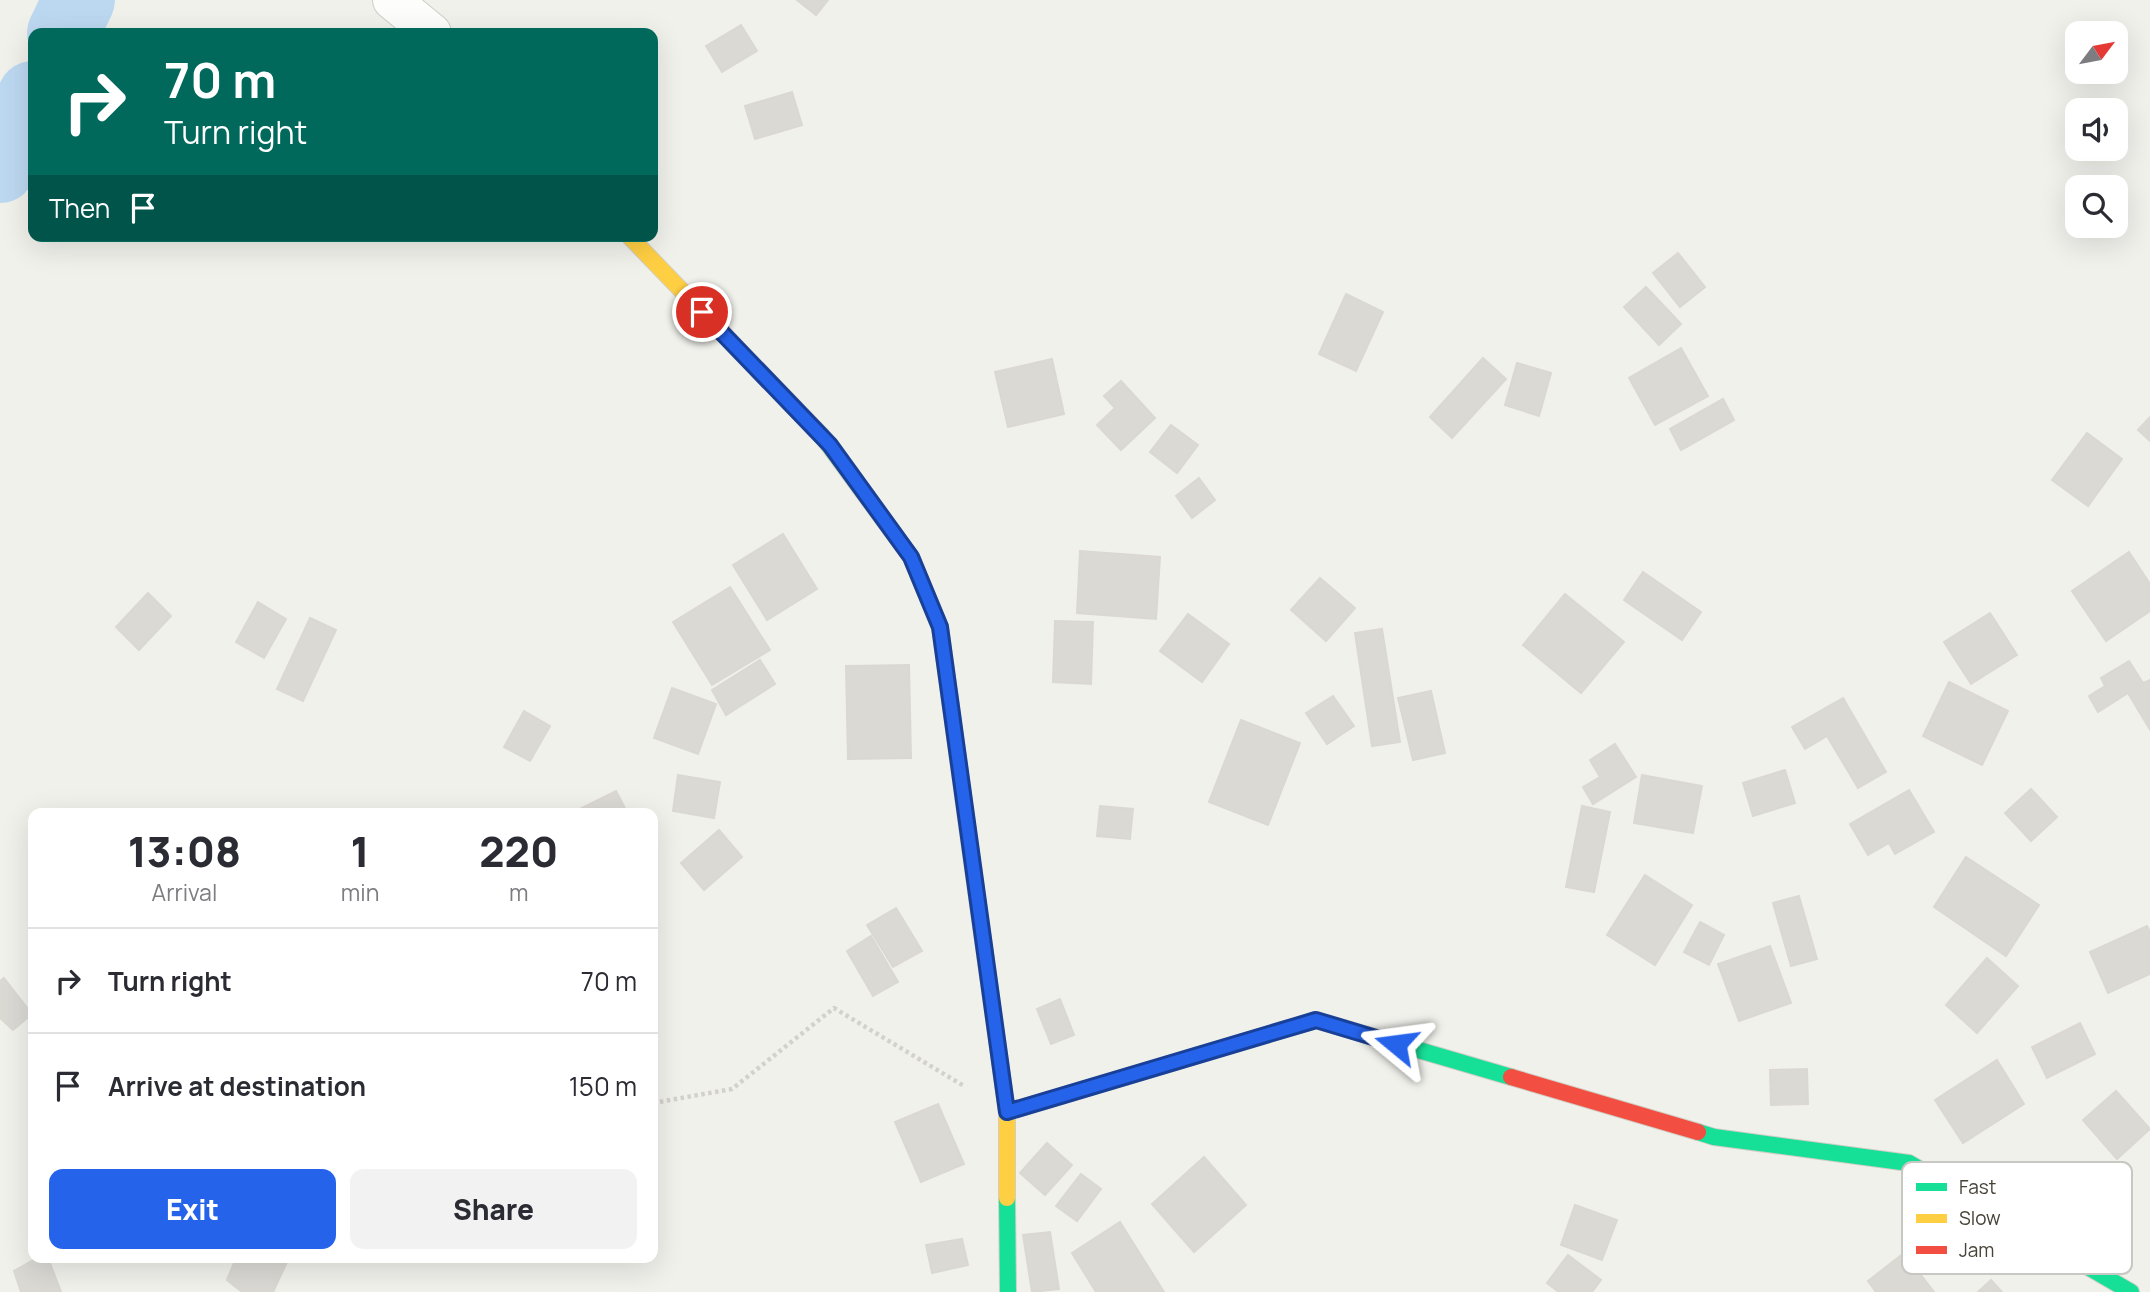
<!DOCTYPE html>
<html lang="en">
<head>
<meta charset="utf-8">
<style>
  body { margin:0; font-family:Manrope,sans-serif; background:#f2f2f3; color:#2b2b33; height:100vh; display:flex; flex-direction:column; font-size:26px; white-space:nowrap }
  * { box-sizing:border-box; margin:0 }
  p { font-size:23px; color:#7c7c81 }
  .icon { flex:none; width:38px; height:38px; fill:none; stroke:currentColor; stroke-width:2; stroke-linecap:round; stroke-linejoin:round }
  .map { position:relative; flex:1; overflow:hidden }
  .side { position:absolute; left:28px; top:808px; width:630px; height:455px; display:flex; flex-direction:column; background:#fff; border-radius:14px; box-shadow:0 7px 28px #0002 }
  .side>* { flex:none }
  .hud { position:absolute; left:28px; top:28px; width:630px; height:214px; border-radius:14px; box-shadow:0 7px 28px #0002; background:#00695c; color:#fff; overflow:hidden }
  .needle { width:46px; rotate:58deg }
  .fabs { position:absolute; left:2065px; top:21px; display:grid; gap:14px }
  .fabs a { display:grid; place-items:center; width:63px; height:63px; border-radius:14px; background:#fff; box-shadow:0 7px 28px #0002; font-size:35px }
  .pin { position:absolute; display:grid; place-items:center; width:60px; height:60px; color:#fff; margin:-30px; border:4px solid #fff; border-radius:50%; box-shadow:0 2px 7px #0007 }
  .me { position:absolute; width:77px; margin:-38px; rotate:286deg; stroke-linejoin:round; filter:drop-shadow(0 0 5px #0008) }
  .turn { display:flex; align-items:center; gap:24px; height:147px; padding:0 21px; font-size:32px }
  .turn .icon { width:91px; height:91px; stroke-width:2.5 }
  .turn b { display:block; font-size:49px; line-height:60px }
  .then { display:flex; align-items:center; height:66px; padding:0 21px; background:#0003; gap:14px; font-size:26px }
  .eta { display:flex; justify-content:space-evenly; align-items:center; height:119px; text-align:center }
  .eta b { font-size:42px; font-weight:800; line-height:49px }
  .button { display:flex; gap:14px; margin-top:auto; padding:14px 21px }
  .button a { flex:1; height:80px; border-radius:14px; background:#2563eb; color:#fff; font-size:28px; font-weight:800; line-height:80px; text-align:center }
  .button a+a { background:#f2f2f3; color:#2b2b33 }
  ul { padding:0; list-style:none }
  li { display:flex; align-items:center; gap:21px; height:105px; padding:0 21px; border-top:2px solid #e1e1e2 }
  li div { flex:1 }
  li b { display:block; font-size:26px }
  li em { font-style:normal }
  .map>svg:first-child { display:block }
  .lines { fill:none; stroke-linecap:round; stroke-linejoin:round }
  .river { stroke:#bcd8f0; stroke-width:72 }
  .building { fill:#dbd9d4; stroke:#dad8d1; stroke-width:2 }
  .street-casing { stroke:#cfcec9; stroke-width:40 }
  .fast-casing { stroke:#d1cec3; stroke-width:18 }
  .slow-casing { stroke:#d1cec3; stroke-width:18 }
  .jam-casing { stroke:#d1cec3; stroke-width:18 }
  .path { stroke:#d2d1ca; stroke-width:4.5; stroke-dasharray:3.5 3.5; stroke-linecap:butt }
  .street { stroke:#fdfdfc; stroke-width:38 }
  .fast { stroke:#16e098; stroke-width:16 }
  .slow { stroke:#ffcf43; stroke-width:16 }
  .jam { stroke:#f24e42; stroke-width:16 }
  .route-casing { stroke:#184099; stroke-width:18 }
  .route { stroke:#2563eb; stroke-width:12 }
  .key { fill:#fff; stroke:#c8c7c3; stroke-width:2 }
  .key-label { font-size:19px; fill:#484337 }
</style>
</head>
<body>
<div class="map">
<svg width="2150" height="1292" viewBox="0 0 2150 1292">
  <rect width="100%" height="100%" fill="#f1f1ec"/>
  <g class="lines">
    <!-- river -->
    <g class="river">
      <path d="M63,33L79,0"/>
      <path d="M0,167L33,97"/>
    </g>
  </g>
  <!-- building -->
  <g class="building">
    <path d="M797,0H828L816,15Z"/>
    <path d="M741,25L757,51L722,72L706,46Z"/>
    <path d="M792,92L802,125L755,139L745,106Z"/>
    <path d="M1678,253L1705,287L1680,307L1653,273Z"/>
    <path d="M1646,287L1681,324L1659,345L1624,307Z"/>
    <path d="M1346,294L1383,312L1356,371L1319,354Z"/>
    <path d="M1681,348L1708,396L1655,425L1629,378Z"/>
    <path d="M1483,358L1506,379L1452,438L1430,417Z"/>
    <path d="M1052,359L1064,414L1008,427L995,372Z"/>
    <path d="M1517,363L1551,373L1539,416L1505,405Z"/>
    <path d="M1121,381L1155,418L1121,450L1097,425L1115,408L1104,396Z"/>
    <path d="M1723,399L1734,420L1681,450L1670,429Z"/>
    <path d="M2150,417V441L2138,430Z"/>
    <path d="M1171,425L1198,445L1177,473L1150,452Z"/>
    <path d="M2087,433L2122,459L2088,506L2052,480Z"/>
    <path d="M1199,478L1215,500L1192,518L1176,496Z"/>
    <path d="M783,534L817,589L767,620L733,565Z"/>
    <path d="M1080,551L1160,557L1156,619L1077,613Z"/>
    <path d="M2129,552L2150,584V611L2106,641L2072,591Z"/>
    <path d="M1643,572L1701,612L1682,640L1624,600Z"/>
    <path d="M1320,578L1355,608L1326,641L1291,610Z"/>
    <path d="M730,587L770,650L712,685L673,622Z"/>
    <path d="M148,593L171,616L139,650L116,627Z"/>
    <path d="M1565,594L1624,642L1581,693L1523,645Z"/>
    <path d="M258,602L286,619L264,658L236,642Z"/>
    <path d="M1990,613L2017,655L1971,684L1944,642Z"/>
    <path d="M1188,614L1229,644L1202,682L1160,651Z"/>
    <path d="M310,618L336,630L303,701L277,689Z"/>
    <path d="M1055,621L1093,622L1091,684L1053,682Z"/>
    <path d="M1382,629L1400,742L1372,746L1355,633Z"/>
    <path d="M760,660L775,684L726,715L712,690Z"/>
    <path d="M2129,661L2143,683L2150,680L2149,728L2128,693L2098,712L2089,696L2105,686L2101,678Z"/>
    <path d="M909,665L911,758L848,759L846,666Z"/>
    <path d="M1949,682L2008,711L1982,765L1923,736Z"/>
    <path d="M672,688L716,704L698,754L654,738Z"/>
    <path d="M1431,691L1445,753L1413,760L1398,698Z"/>
    <path d="M1333,696L1354,726L1327,744L1306,713Z"/>
    <path d="M1843,698L1886,772L1858,788L1827,736L1805,749L1792,727Z"/>
    <path d="M524,711L550,726L530,761L504,747Z"/>
    <path d="M1241,720L1300,743L1268,825L1209,802Z"/>
    <path d="M1615,744L1636,777L1593,804L1583,787L1600,777L1590,760Z"/>
    <path d="M1785,770L1795,803L1753,816L1743,783Z"/>
    <path d="M678,775L720,782L714,818L673,811Z"/>
    <path d="M1642,775L1702,786L1693,833L1634,823Z"/>
    <path d="M2031,789L2057,817L2031,841L2005,813Z"/>
    <path d="M1909,790L1934,832L1895,854L1889,843L1868,855L1850,824Z"/>
    <path d="M616,791L628,814H570Z"/>
    <path d="M1100,806L1133,809L1130,839L1097,836Z"/>
    <path d="M1582,806L1610,812L1594,892L1566,887Z"/>
    <path d="M719,830L742,857L704,890L681,863Z"/>
    <path d="M1966,857L2039,905L2006,956L1934,907Z"/>
    <path d="M1645,875L1692,905L1655,965L1607,935Z"/>
    <path d="M1799,896L1817,959L1791,966L1773,903Z"/>
    <path d="M896,908L922,951L893,967L867,925Z"/>
    <path d="M1700,922L1724,935L1709,965L1684,952Z"/>
    <path d="M2147,926L2150,932V974L2108,993L2090,952Z"/>
    <path d="M871,936L898,982L873,996L847,951Z"/>
    <path d="M1770,946L1791,1003L1739,1021L1718,964Z"/>
    <path d="M1987,958L2018,986L1977,1033L1946,1005Z"/>
    <path d="M4,978L32,1014L13,1030L0,1018V981Z"/>
    <path d="M1060,999L1074,1035L1051,1044L1037,1009Z"/>
    <path d="M2080,1023L2095,1054L2047,1078L2032,1047Z"/>
    <path d="M1997,1060L2024,1104L1963,1143L1935,1100Z"/>
    <path d="M1807,1069L1808,1104L1771,1105L1770,1070Z"/>
    <path d="M2116,1091L2150,1129L2117,1159L2083,1120Z"/>
    <path d="M938,1104L964,1164L921,1182L895,1122Z"/>
    <path d="M1047,1143L1072,1165L1045,1195L1020,1173Z"/>
    <path d="M1204,1157L1246,1205L1194,1252L1152,1204Z"/>
    <path d="M1081,1174L1101,1189L1077,1221L1056,1206Z"/>
    <path d="M1575,1205L1617,1220L1602,1260L1561,1245Z"/>
    <path d="M1120,1222L1164,1292H1096L1072,1253Z"/>
    <path d="M1050,1232L1059,1289L1032,1292L1023,1235Z"/>
    <path d="M962,1239L968,1265L932,1273L926,1245Z"/>
    <path d="M1904,1253L1934,1292H1876L1868,1281Z"/>
    <path d="M1568,1255L1601,1280L1592,1292H1559L1547,1283Z"/>
    <path d="M37,1258H48L61,1292H21L14,1271Z"/>
    <path d="M236,1258H282L287,1262L273,1292H242L227,1280Z"/>
    <path d="M1991,1280L2002,1292H1978Z"/>
  </g>
  <g class="lines">
    <defs>
      <path id="street" d="M392,0L432,33"/>
      <g id="fast">
        <path d="M822,436L911,557L940,627L970,847"/>
        <path d="M1007,1112L1316,1020L1511,1077"/>
        <path d="M1698,1132L1714,1137L1909,1163L2131,1292"/>
        <path d="M1007,1198L1008,1292"/>
      </g>
      <g id="slow">
        <path d="M629,236L822,436"/>
        <path d="M970,847L1007,1112V1198"/>
      </g>
      <path id="jam" d="M1511,1077L1698,1132"/>
    </defs>
    <!-- street casing -->
    <use href="#street" class="street-casing"/>
    <!-- fast casing -->
    <use href="#fast" class="fast-casing"/>
    <!-- slow casing -->
    <use href="#slow" class="slow-casing"/>
    <!-- jam casing -->
    <use href="#jam" class="jam-casing"/>
    <!-- path -->
    <path class="path" d="M653,1103L732,1089L834,1008L964,1086"/>
    <!-- street -->
    <use href="#street" class="street"/>
    <!-- fast -->
    <use href="#fast" class="fast"/>
    <!-- slow -->
    <use href="#slow" class="slow"/>
    <!-- jam -->
    <use href="#jam" class="jam"/>
  </g>
  <g class="lines">
    <defs>
      <path id="route" d="M702,312L830,445L911,557L940,627L1007,1112L1316,1020L1396,1044"/>
    </defs>
    <!-- route casing -->
    <use href="#route" class="route-casing"/>
    <!-- route -->
    <use href="#route" class="route"/>
  </g>
  <!-- legend -->
  <rect x="1902" y="1162" width="230" height="112" rx="10" class="key"/>
  <rect x="1916" y="1183" width="31" height="8" fill="#16e098"/>
  <rect x="1916" y="1214" width="31" height="9" fill="#ffcf43"/>
  <rect x="1916" y="1246" width="31" height="8" fill="#f24e42"/>
  <g class="key-label">
    <text x="1959" y="1194">Fast</text>
    <text x="1959" y="1225">Slow</text>
    <text x="1959" y="1257">Jam</text>
  </g>
</svg>
<div class="fabs">
<a><svg class="needle" viewBox="-14 -14 28 28"><path d="M0-13l5 13h-10z" fill="#e53935"/><path d="M0 13l5-13h-10z" fill="#7c7c81"/></svg></a>
<a><svg class="icon" aria-label="sound" viewBox="0 0 24 24"><path d="M4 9h4l5-4v14l-5-4H4zM17 9q2 3 0 6"/></svg></a>
<a><svg class="icon" aria-label="search" viewBox="0 0 24 24"><circle cx="10" cy="10" r="6"/><path d="M15 15l6 6"/></svg></a>
</div>
<div class="pin" style="left:702px;top:312px;background:#d93025"><svg class="icon" aria-label="arrive" viewBox="0 0 24 24"><path d="M6 21V4h12l-3 4 3 4H6"/></svg></div>
<svg class="me" style="left:1396px;top:1044px" viewBox="-20 -20 40 40"><path d="M0-17L14 15 0 8-14 15z" fill="#2563eb" stroke="#fff" stroke-width="4"/></svg>
<div class="hud">
<div class="turn"><svg class="icon" aria-label="right" viewBox="0 0 24 24"><path d="M7 20v-9h11M14 6l5 5-5 5"/></svg><div><b>70 m</b>Turn right</div></div>
<div class="then">Then<svg class="icon" aria-label="arrive" viewBox="0 0 24 24"><path d="M6 21V4h12l-3 4 3 4H6"/></svg></div>
</div>
<section class="side">
<div class="eta">
<div><b>13:08</b><p>Arrival</p></div>
<div><b>1</b><p>min</p></div>
<div><b>220</b><p>m</p></div>
</div>
<ul>
<li><svg class="icon" aria-label="right" viewBox="0 0 24 24"><path d="M7 20v-9h11M14 6l5 5-5 5"/></svg><div><b>Turn right</b></div><em>70 m</em></li>
<li><svg class="icon" aria-label="arrive" viewBox="0 0 24 24"><path d="M6 21V4h12l-3 4 3 4H6"/></svg><div><b>Arrive at destination</b></div><em>150 m</em></li>
</ul>
<div class="button"><a>Exit</a><a>Share</a></div>
</section>
</div>
</body>
</html>
